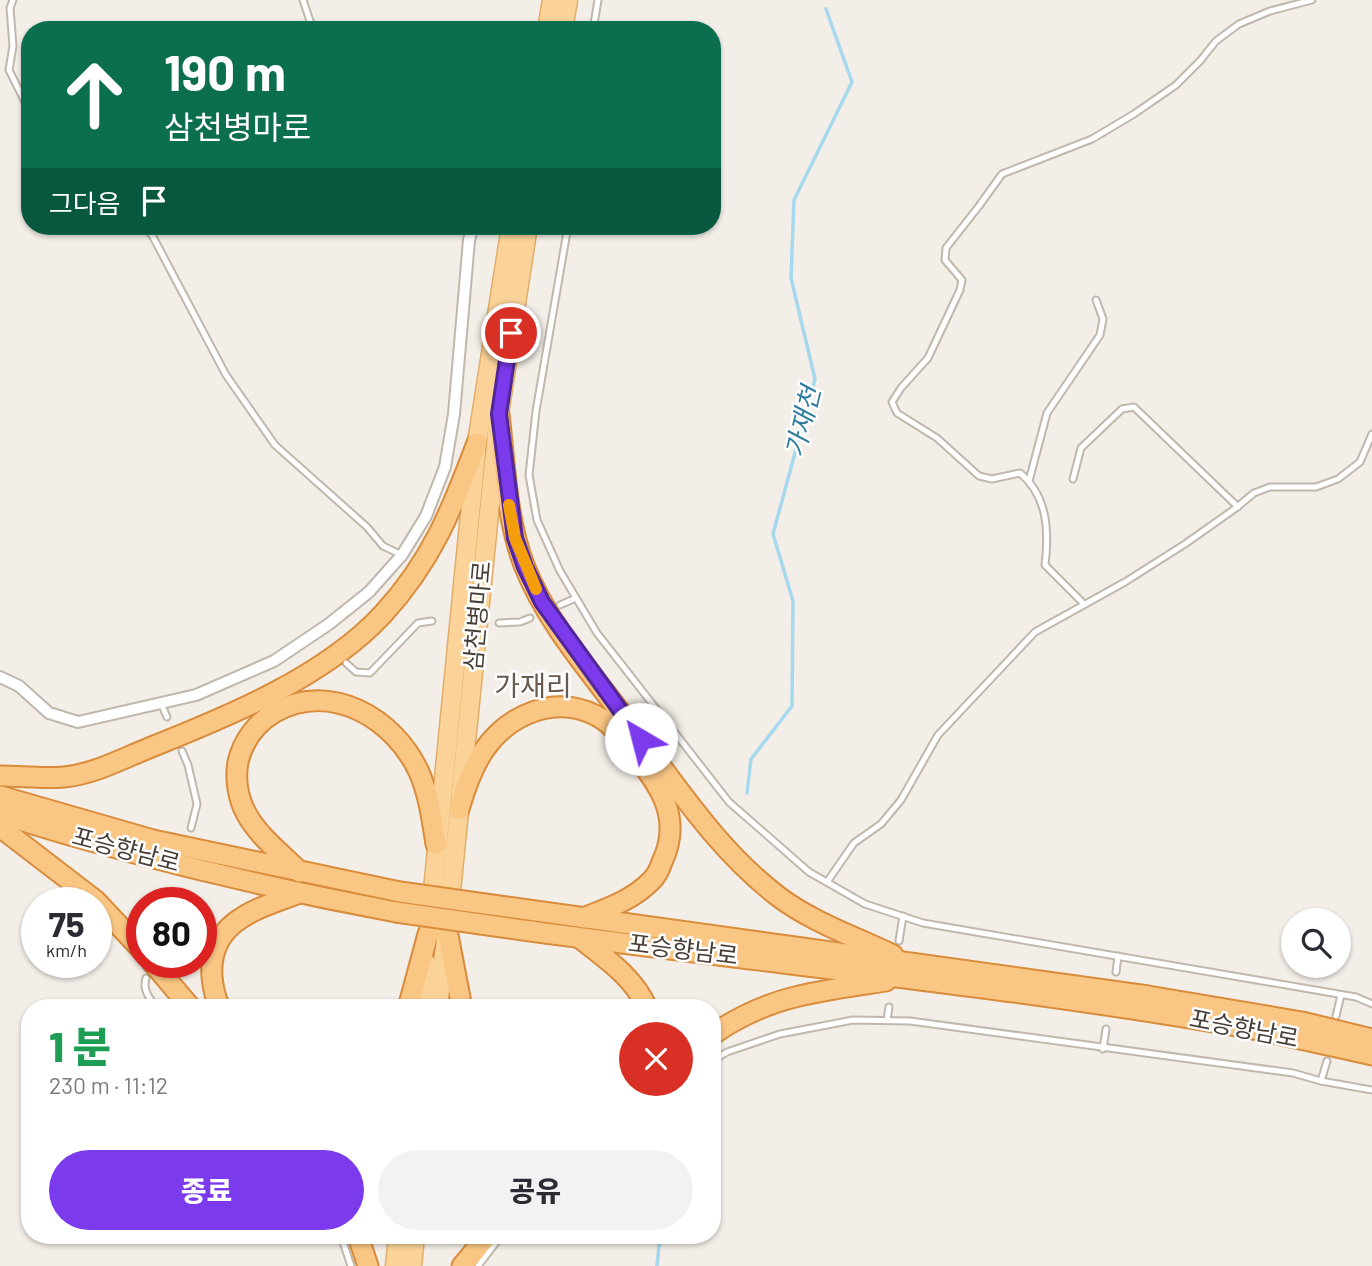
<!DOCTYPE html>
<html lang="ko">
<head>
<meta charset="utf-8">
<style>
  body { margin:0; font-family:Barlow,"Noto Sans KR",sans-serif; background:#f2f2f3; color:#2b2b33; height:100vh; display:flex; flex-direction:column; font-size:26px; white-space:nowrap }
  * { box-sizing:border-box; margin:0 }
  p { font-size:23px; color:#7c7c81 }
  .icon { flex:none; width:38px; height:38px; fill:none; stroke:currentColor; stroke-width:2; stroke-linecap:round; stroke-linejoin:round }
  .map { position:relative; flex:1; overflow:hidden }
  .drawer { position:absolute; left:21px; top:999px; width:700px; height:245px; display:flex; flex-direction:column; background:#fff; border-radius:28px; box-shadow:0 2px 5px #0004 }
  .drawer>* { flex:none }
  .top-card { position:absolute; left:21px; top:21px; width:700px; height:214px; border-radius:28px; box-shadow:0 2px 5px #0004; background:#0b6e4f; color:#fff; overflow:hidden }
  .fabs { position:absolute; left:1281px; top:908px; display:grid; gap:14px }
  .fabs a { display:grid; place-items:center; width:70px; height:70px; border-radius:50%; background:#fff; box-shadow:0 2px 5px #0004; font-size:35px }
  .speed { position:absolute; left:21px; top:887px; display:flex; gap:14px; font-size:35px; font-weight:700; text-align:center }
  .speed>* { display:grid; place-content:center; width:91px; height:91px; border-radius:50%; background:#fff; box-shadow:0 2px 5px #0004; line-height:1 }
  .speed small { font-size:18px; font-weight:400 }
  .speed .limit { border:10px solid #d22; background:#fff; color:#111 }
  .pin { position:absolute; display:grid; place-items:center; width:60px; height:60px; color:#fff; margin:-30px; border:4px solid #fff; border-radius:50%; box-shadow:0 2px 7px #0007 }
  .me { position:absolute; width:77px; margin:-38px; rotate:323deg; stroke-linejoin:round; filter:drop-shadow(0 0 5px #0008) }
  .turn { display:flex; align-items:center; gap:24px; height:147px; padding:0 28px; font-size:32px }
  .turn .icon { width:91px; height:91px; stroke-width:2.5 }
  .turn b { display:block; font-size:49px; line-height:60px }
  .then { display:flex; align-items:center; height:66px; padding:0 28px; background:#0003; gap:14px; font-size:26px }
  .round { display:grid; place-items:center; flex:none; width:74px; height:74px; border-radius:37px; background:#f2f2f3 }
  .head { display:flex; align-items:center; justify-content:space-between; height:119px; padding:0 28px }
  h1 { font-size:42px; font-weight:800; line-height:52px; color:#1e9e55 }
  .button { display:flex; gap:14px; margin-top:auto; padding:14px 28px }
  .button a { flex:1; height:80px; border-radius:42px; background:#7c3aed; color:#fff; font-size:28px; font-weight:800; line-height:80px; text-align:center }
  .button a+a { background:#f2f2f3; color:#2b2b33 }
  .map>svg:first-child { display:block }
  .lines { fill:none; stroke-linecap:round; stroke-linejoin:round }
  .stream { stroke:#a6d9ee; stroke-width:3.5 }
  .service-casing { stroke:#c1b8ad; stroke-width:9 }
  .minor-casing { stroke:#c1b8ad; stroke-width:14 }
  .primary-casing { stroke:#e0ae69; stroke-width:21 }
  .trunk-casing { stroke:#d88c3c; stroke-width:23 }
  .service { stroke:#fff; stroke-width:5 }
  .minor { stroke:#fff; stroke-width:10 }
  .primary { stroke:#fbd399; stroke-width:18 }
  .trunk { stroke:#fac683; stroke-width:19 }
  .trunk-bridge-casing { stroke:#d88c3c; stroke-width:23; stroke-linecap:butt }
  .trunk-bridge { stroke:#fac683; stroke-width:19 }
  .route-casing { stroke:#51269a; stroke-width:18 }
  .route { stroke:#7c3aed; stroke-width:12 }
  .slow { stroke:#f59e0b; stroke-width:12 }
  .labels { text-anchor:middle; stroke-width:5; stroke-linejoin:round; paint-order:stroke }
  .street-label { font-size:24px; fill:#463e36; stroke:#fff }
  .water-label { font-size:26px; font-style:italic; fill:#307d9f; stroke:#fff }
  .quarter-label { font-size:28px; fill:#685b4e; stroke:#fff }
</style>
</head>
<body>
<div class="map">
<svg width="1372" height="1266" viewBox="0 0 1372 1266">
  <rect width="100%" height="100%" fill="#f3eee7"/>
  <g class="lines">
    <!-- stream -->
    <g class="stream">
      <path d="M747,793L751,759L792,706L793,601L773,534L815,379L791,278L794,200L852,82L826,9"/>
      <path d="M712,1077L716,1102L712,1109"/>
      <path d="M657,1266L660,1236"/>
    </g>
    <defs>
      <g id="service">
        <path d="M13,0L10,8L13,46L9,70L30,112"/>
        <path d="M303,0L313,30"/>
        <path d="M593,30L598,0"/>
        <path d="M143,226L152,235L226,375L275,445L367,527L383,546L402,555"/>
        <path d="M568,226L536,411L529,475L537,520L560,571L597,633L729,802L809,872L865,904L923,923L1356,997L1372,1004"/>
        <path d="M1073,479L1081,448L1122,409L1134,407L1238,507"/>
        <path d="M1029,481L1047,413L1100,335L1103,319L1096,300"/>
        <path d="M1084,604L1045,565C1049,532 1048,496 1020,473L992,479L979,476L937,438L897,413L892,402L901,388L928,358L960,290L962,280L945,260L946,248L979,206L1002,174L1092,139L1134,114L1176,85L1200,61L1216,41L1239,24L1270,11L1312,0"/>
        <path d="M560,605L576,598"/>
        <path d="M499,623L520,622L530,618"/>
        <path d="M346,663L356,672L370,673L418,623L432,621"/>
        <path d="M161,703L167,717"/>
        <path d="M182,751L188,765L197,804L191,828"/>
        <path d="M827,882L854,843L881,824L901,800L938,735L1035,632L1125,582L1185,544L1236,508L1254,493L1270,487H1316L1338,479L1360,462L1372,434"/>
        <path d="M171,903L173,895"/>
        <path d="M899,941L903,916"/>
        <path d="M1116,972L1118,956"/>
        <path d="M146,978C142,990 150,999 157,1008"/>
        <path d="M1336,1016L1341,995"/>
        <path d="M887,1020L889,1007"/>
        <path d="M1103,1049L1106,1029"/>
        <path d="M712,1061L727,1052L780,1034L853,1020L910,1021L1293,1073L1321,1081L1372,1090"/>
        <path d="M1321,1081L1327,1061"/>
        <path d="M341,1236L351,1266"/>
        <path d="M478,1266L501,1236"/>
      </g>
      <path id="minor" d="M0,677L19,686L49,713L78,722L196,695L274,661L329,624L369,592L402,555L426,516L445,467L454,414L469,240L473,226"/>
      <g id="primary">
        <path d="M547,30L552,0"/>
        <path d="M563,30L568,0"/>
        <path d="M449,911L499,414L528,226"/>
        <path d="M429,931L477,443L511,226"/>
        <path d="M422,1008L426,963"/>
        <path d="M438,1008L446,938"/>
        <path d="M395,1266L398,1236"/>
        <path d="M412,1266L415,1236"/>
      </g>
      <g id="trunk">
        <path d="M499,414C505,464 506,518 524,565C547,624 593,675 630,725C677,786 717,850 779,897C812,922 856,937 893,955"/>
        <path d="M0,776C21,776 43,779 64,777C94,774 122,759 149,748C227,717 325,677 383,614C432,561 452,509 477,443"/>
        <path d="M0,796L153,840L400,892"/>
        <path d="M459,809C465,788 472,768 484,750C509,714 555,695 595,715C612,723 622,738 633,752C660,786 683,818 662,862C660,868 657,875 652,880C633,900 608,908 583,918"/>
        <path d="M0,814C130,855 262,887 396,912"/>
        <path d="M0,827L95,900L142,950"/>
        <path d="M300,872C282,854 258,836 246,813C238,798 235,779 238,762C243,741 256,723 275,712C331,681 394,718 419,772C429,795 432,819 436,844"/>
        <path d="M485,904L1148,996L1302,1022L1372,1039"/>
        <path d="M481,924C736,961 994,983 1248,1028C1289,1036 1331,1046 1372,1055"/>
        <path d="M447,930L462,1008"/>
        <path d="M581,939C606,959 634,977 647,1008"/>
        <path d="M152,962L191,1008"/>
        <path d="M220,1008C215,998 213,987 212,977C208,922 256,909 297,894"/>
        <path d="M408,1008L428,934"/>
        <path d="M712,1035C769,995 820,991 886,981"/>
        <path d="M358,1236L368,1266"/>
        <path d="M462,1266L487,1236"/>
      </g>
    </defs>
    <!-- service casing -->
    <use href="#service" class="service-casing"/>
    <!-- minor casing -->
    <use href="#minor" class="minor-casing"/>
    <!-- primary casing -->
    <use href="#primary" class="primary-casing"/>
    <!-- trunk casing -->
    <use href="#trunk" class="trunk-casing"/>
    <!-- service -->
    <use href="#service" class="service"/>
    <!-- minor -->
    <use href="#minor" class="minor"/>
    <!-- primary -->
    <use href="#primary" class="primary"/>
    <!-- trunk -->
    <use href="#trunk" class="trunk"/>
    <defs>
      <g id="trunk-bridge">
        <path d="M400,892L485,904"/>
        <path d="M396,912L481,924"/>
      </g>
    </defs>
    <!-- trunk-bridge casing -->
    <use href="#trunk-bridge" class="trunk-bridge-casing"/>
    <!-- trunk-bridge -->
    <use href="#trunk-bridge" class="trunk-bridge"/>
  </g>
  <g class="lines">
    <defs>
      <path id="route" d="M511,333L499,414L515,538L525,567L542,602L641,739"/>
    </defs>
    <!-- route casing -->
    <use href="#route" class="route-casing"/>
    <!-- route -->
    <use href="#route" class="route"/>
    <!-- slow -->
    <path class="slow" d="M509,505L515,538L536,589"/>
  </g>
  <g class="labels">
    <!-- street labels -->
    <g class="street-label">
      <text transform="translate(478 616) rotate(-85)" y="8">삼천병마로</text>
      <text transform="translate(126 850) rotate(15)" y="8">포승향남로</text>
      <text transform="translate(683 950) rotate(7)" y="8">포승향남로</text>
      <text transform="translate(1244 1029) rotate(11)" y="8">포승향남로</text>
    </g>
    <!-- water labels -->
    <g class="water-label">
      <text transform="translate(803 422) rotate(-76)" y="9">가재천</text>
    </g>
    <!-- quarter labels -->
    <g class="quarter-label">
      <text x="533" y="696">가재리</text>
    </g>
  </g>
</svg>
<div class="fabs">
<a><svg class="icon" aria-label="search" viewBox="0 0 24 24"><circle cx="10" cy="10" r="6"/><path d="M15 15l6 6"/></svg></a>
</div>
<div class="speed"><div>75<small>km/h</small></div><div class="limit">80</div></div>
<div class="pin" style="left:511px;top:333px;background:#d93025"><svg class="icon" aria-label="arrive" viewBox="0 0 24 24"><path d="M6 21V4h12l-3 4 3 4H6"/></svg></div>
<svg class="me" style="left:641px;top:739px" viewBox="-20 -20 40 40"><circle r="19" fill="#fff"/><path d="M0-13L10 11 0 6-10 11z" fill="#7c3aed"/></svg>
<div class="top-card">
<div class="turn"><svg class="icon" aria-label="ahead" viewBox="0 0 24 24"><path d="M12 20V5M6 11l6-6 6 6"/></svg><div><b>190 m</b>삼천병마로</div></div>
<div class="then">그다음<svg class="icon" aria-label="arrive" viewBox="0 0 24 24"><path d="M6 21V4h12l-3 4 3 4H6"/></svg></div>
</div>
<section class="drawer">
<div class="head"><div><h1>1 분</h1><p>230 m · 11:12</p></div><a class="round" style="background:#d93025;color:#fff"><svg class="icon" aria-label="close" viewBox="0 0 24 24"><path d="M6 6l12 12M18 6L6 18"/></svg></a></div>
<div class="button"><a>종료</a><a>공유</a></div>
</section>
</div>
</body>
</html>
